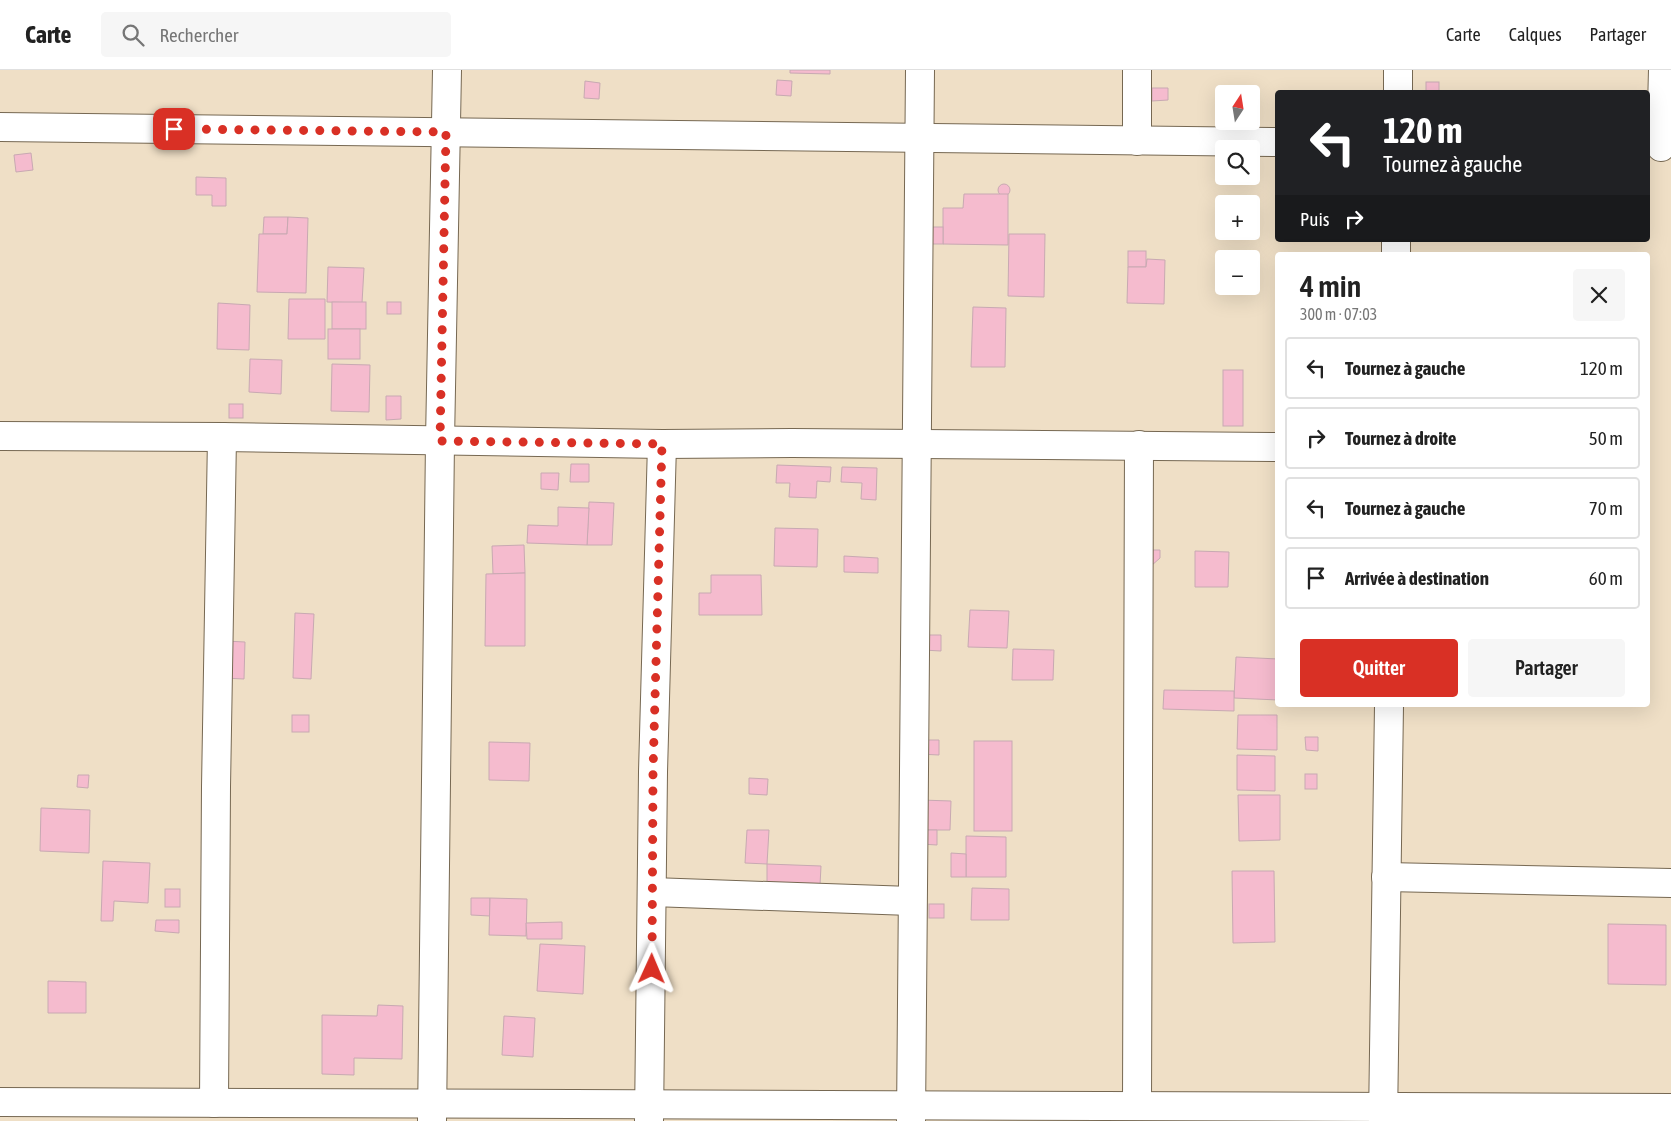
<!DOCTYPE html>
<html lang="fr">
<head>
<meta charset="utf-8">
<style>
  body { margin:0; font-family:"Asap Condensed",sans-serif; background:#f6f6f6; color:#222; height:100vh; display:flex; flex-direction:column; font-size:19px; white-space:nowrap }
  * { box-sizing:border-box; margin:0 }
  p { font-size:16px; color:#767676 }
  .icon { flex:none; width:28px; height:28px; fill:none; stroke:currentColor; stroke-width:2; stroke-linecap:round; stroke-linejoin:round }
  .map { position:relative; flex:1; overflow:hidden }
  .side { position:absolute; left:1275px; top:182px; width:375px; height:455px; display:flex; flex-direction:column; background:#fff; border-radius:5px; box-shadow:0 5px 20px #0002 }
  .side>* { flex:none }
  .top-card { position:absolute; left:1275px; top:20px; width:375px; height:152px; border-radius:5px; box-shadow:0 5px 20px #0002; background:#202124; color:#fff; overflow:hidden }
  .needle { width:32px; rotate:12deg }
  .tools { position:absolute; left:1215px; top:15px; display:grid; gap:10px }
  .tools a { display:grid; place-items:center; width:45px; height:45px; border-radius:5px; background:#fff; box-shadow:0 5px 20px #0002; font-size:25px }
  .pin { position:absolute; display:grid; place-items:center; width:42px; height:42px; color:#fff; margin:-21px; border-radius:10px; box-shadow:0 2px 8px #0006 }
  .me { position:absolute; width:55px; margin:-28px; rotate:1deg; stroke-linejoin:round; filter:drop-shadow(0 0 4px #0008) }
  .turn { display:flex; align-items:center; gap:18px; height:105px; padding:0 25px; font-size:22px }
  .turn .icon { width:65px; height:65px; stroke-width:2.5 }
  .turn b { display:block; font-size:35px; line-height:42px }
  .then { display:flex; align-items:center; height:48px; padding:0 25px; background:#0003; gap:10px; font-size:19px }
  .round { display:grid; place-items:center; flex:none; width:52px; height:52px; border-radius:5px; background:#f6f6f6 }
  .overview { display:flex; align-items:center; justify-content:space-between; height:85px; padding:0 25px }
  h1 { font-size:30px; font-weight:600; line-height:38px }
  .primary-button { display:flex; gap:10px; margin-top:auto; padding:10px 25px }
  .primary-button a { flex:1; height:58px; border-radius:5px; background:#d93025; color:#fff; font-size:20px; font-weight:600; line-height:58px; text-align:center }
  .primary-button a+a { background:#f6f6f6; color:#222 }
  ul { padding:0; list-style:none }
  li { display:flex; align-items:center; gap:15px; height:62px; margin:0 10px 8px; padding:0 15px; border:2px solid #e0e0e0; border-radius:5px }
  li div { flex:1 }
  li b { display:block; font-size:19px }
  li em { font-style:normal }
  header { display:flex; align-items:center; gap:30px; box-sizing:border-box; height:70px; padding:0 25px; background:#fff; border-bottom:1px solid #e0e0e0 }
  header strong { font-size:24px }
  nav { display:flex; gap:28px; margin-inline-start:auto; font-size:18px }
  .search { width:350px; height:45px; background:#f6f6f6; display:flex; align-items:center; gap:12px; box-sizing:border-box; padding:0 18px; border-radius:5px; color:#767676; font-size:19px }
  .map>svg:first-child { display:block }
  .building { fill:#f5bbce; stroke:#c8a9b2 }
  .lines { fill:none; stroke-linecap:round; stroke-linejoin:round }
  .street-casing { stroke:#766852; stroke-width:30 }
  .street { stroke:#fff; stroke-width:28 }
  .route { stroke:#d93025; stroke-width:9; stroke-dasharray:0 16.2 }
</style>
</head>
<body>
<header>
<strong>Carte</strong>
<div class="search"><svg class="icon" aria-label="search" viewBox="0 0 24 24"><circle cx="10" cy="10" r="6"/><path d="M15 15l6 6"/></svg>Rechercher</div>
<nav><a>Carte</a><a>Calques</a><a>Partager</a></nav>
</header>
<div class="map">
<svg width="1671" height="1051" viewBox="0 0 1671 1051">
  <rect width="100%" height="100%" fill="#efdfc6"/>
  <!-- building -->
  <g class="building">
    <path d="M790,0H830V4L790,3Z"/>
    <path d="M777,10L792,11L791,26L776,25Z"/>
    <path d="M585,11L600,13L599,29L584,28Z"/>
    <rect x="1426" y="12" width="13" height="10"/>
    <path d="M1152,18H1168V30L1152,31Z"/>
    <path d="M31,83L33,100L16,102L14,85Z"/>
    <path d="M196,107L226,108V136H212V125H196Z"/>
    <circle cx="1004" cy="120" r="6"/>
    <path d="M964,124H1008V175L943,174V138H963Z"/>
    <path d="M264,147H288L287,164H263Z"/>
    <path d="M288,147L308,148L306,223L257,222L259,164H287Z"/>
    <rect x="927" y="157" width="16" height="17"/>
    <path d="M1009,164H1045L1044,227L1008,226Z"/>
    <rect x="1128" y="181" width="18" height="16"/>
    <path d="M1147,189L1165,190L1164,234L1127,233L1128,197H1146Z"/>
    <path d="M328,197L364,198L362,233L327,232Z"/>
    <path d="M289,229H325V269H288Z"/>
    <rect x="332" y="232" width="34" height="27"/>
    <rect x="387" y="232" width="14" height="12"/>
    <path d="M218,233L250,235L249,280L217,279Z"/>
    <path d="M973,237L1006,238L1005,297H971Z"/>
    <rect x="328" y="259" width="32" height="30"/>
    <path d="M250,289L282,290L281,324L249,322Z"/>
    <path d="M332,294L370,295L369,342L331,341Z"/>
    <rect x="1223" y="300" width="20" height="56"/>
    <path d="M386,326H401V349L386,350Z"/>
    <rect x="229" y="334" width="14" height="14"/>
    <path d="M571,394H589V412H570Z"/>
    <path d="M777,395L831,397L830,412L817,411L816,428L789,427L790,413H776Z"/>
    <path d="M842,397L877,398L876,430L861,429L862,413L841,412Z"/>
    <path d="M541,403H559L558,420L541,419Z"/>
    <path d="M589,432L614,433L612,475H587Z"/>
    <path d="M558,437L589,438L587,475L527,473L528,455L558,456Z"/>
    <path d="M775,458L818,459L817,497L774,496Z"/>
    <path d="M524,475L525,503L493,504L492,476Z"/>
    <path d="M1142,480H1160V488L1151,496Z"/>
    <path d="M1195,481L1229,482L1228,517H1195Z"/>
    <path d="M844,486L878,488V503L844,502Z"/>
    <path d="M525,503V576H485L486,504Z"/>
    <path d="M711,505H761L762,545H699V523H711Z"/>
    <path d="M970,540L1009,541L1007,578L968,577Z"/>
    <path d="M295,543L314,544L311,609L293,608Z"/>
    <path d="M924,565H941V581L923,580Z"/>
    <path d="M225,571L245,572L244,609L224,608Z"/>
    <path d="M1013,579L1054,580L1053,610H1012Z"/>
    <path d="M1236,587L1278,589V630L1234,628Z"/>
    <path d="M1164,620L1234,621V641L1163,639Z"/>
    <rect x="292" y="645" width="17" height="17"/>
    <path d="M1238,645H1277V680L1237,679Z"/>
    <path d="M1305,667H1318V681L1306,680Z"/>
    <path d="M919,670H939V685L919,684Z"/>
    <rect x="974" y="671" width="38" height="90"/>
    <path d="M489,672L530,673L529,711L489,710Z"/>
    <path d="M1237,685L1275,686V721L1237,720Z"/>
    <rect x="1305" y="704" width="12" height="15"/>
    <path d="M78,705H89L88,718L77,717Z"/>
    <path d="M749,708L768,709L767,725L749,724Z"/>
    <path d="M1238,725H1280V770L1239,771Z"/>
    <path d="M921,730L951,731L950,760H921Z"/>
    <path d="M41,738L90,740L89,783L40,781Z"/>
    <path d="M747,760H769L767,794L745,793Z"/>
    <path d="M921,760H937V775L921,774Z"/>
    <path d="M966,766L1006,767V807H966Z"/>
    <path d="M951,783L966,784V807H951Z"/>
    <path d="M103,791L150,793L148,833L114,831L113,851H101Z"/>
    <path d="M767,794L821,796L820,815L767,813Z"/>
    <path d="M1232,801H1274L1275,872L1233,873Z"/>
    <path d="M972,818L1009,819V850H971Z"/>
    <rect x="165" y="819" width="15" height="18"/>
    <path d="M471,828H490V846L471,845Z"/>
    <path d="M490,828L527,829L526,866L489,865Z"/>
    <rect x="929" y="834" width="15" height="14"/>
    <path d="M156,850H179V863L155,861Z"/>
    <path d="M562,852V869H527L526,853Z"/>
    <path d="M1608,854L1666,855V915L1608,914Z"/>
    <path d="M540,874L585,876L583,924L537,921Z"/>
    <path d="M48,911L86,912V943H48Z"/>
    <path d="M378,935L403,936L402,989L354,988V1005L322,1004V945L377,946Z"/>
    <path d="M504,946L535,948L533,987L502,985Z"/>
  </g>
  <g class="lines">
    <defs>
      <g id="street">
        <path d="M1398,22V0"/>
        <path d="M0,57L1278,72"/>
        <path d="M1137,71V0"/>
        <path d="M1661,77L1663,0"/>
        <path d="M1396,185V170"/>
        <path d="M0,366L222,367L662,374L792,373L1278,377"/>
        <path d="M1386,807L1671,813"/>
        <path d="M652,822L911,831"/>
        <path d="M0,1032L1671,1038"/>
        <path d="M214,1033L216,717L222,367"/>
        <path d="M1137,1036L1139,375"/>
        <path d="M432,1051L440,371L447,0"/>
        <path d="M649,1051L653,702L662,374"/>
        <path d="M911,1051L920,0"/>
        <path d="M1383,1051L1389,635"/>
      </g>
    </defs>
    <!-- street casing -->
    <use href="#street" class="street-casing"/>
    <!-- street -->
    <use href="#street" class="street"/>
  </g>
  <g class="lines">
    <!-- route -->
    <path class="route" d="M174,59L446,62L440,371L662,374L653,702L652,899"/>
  </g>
</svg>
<div class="tools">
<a><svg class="needle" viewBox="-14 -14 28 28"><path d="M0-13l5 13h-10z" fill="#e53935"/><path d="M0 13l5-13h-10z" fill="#767676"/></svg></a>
<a><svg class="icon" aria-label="search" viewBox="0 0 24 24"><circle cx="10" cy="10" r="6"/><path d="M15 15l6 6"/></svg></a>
<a>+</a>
<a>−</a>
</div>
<div class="pin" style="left:174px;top:59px;background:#d93025"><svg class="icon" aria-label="arrive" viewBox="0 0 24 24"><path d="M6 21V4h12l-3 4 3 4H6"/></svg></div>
<svg class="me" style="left:652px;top:899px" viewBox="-20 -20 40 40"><path d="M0-17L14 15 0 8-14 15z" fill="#d93025" stroke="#fff" stroke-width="4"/></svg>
<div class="top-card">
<div class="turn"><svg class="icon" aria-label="left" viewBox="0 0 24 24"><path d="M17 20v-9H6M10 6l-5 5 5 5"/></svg><div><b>120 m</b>Tournez à gauche</div></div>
<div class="then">Puis<svg class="icon" aria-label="right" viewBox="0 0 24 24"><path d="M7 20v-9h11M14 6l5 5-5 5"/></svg></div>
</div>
<section class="side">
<div class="overview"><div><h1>4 min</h1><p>300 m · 07:03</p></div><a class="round"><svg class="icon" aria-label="close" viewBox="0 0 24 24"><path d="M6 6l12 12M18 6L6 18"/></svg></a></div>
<ul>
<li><svg class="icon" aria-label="left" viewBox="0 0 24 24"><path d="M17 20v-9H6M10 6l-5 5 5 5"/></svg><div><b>Tournez à gauche</b></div><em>120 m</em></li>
<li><svg class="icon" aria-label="right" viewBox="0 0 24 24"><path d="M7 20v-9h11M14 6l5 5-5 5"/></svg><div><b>Tournez à droite</b></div><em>50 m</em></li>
<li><svg class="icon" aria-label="left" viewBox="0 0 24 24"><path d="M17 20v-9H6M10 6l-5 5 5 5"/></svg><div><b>Tournez à gauche</b></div><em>70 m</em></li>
<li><svg class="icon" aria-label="arrive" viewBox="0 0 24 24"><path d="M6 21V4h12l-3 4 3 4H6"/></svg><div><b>Arrivée à destination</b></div><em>60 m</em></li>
</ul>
<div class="primary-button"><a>Quitter</a><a>Partager</a></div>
</section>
</div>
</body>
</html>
